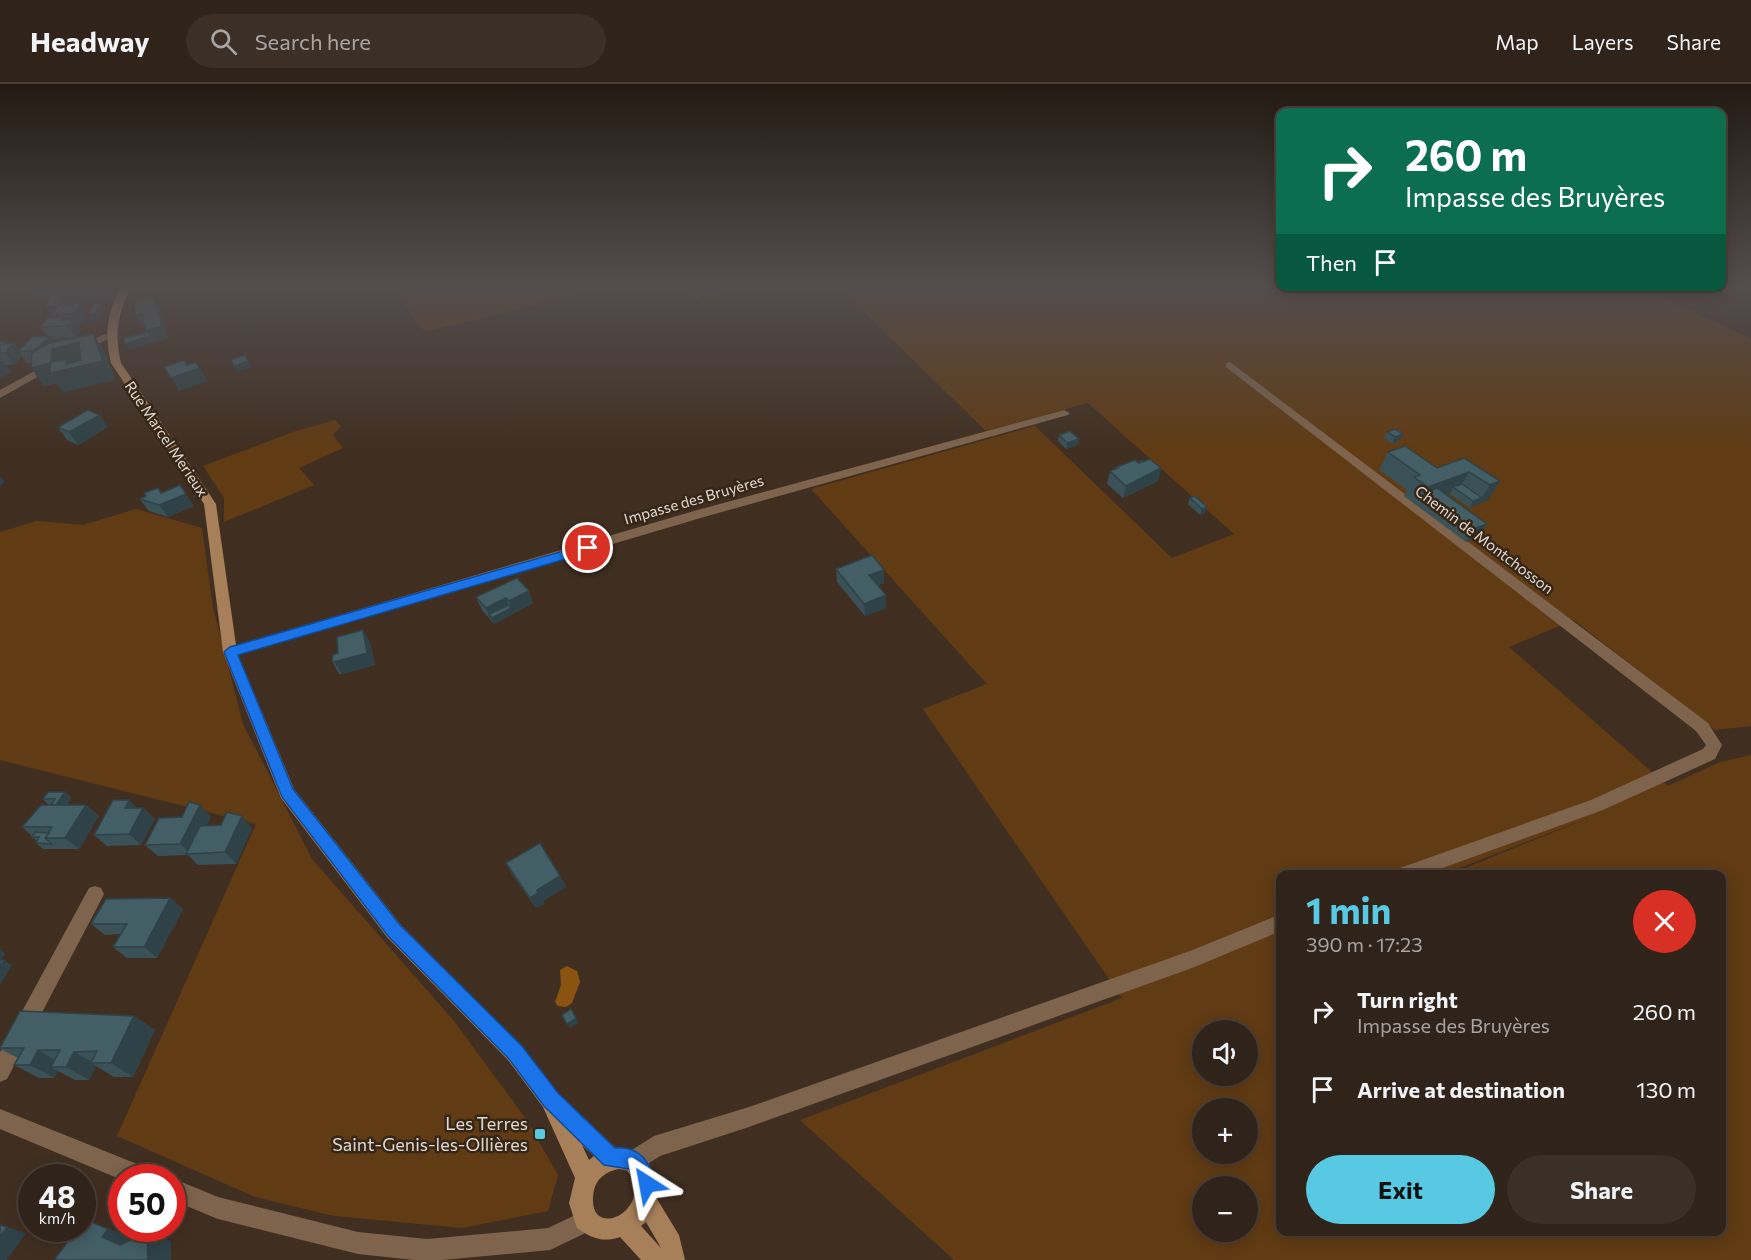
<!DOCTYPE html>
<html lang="en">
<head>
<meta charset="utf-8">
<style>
  body { margin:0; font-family:Commissioner,sans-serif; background:#3c2f26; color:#f1f3f6; height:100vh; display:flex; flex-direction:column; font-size:22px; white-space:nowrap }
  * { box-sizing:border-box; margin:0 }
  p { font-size:20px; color:#a8a4a2 }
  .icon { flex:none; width:33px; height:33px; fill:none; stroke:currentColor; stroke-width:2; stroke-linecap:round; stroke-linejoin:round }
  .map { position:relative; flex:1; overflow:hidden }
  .sheet { position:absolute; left:1276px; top:786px; width:450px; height:366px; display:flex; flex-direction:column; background:#302319; border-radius:12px; box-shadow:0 3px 15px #0003,0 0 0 2px #4b4038 }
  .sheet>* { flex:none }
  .top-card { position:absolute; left:1276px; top:24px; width:450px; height:183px; border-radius:12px; box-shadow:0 3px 15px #0003,0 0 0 2px #4b4038; background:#0b6e4f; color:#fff; overflow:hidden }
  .fabs { position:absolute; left:1192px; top:936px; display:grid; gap:12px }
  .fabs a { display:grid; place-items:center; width:66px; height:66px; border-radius:50%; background:#302319; box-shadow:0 3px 15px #0003,0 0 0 2px #4b4038; font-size:30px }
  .speed { position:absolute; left:18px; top:1080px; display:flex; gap:12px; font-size:30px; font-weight:700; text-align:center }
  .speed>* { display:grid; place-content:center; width:78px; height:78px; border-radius:50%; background:#302319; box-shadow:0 3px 15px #0003,0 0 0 2px #4b4038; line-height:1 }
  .speed small { font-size:15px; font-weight:400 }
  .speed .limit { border:9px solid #d22; background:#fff; color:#111 }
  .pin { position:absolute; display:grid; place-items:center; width:51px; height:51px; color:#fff; margin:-26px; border:3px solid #fff; border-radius:50%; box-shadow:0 2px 6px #0007 }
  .me { position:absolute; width:66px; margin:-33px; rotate:326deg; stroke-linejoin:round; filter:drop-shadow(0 0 4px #0008) }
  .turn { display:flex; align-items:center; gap:21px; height:126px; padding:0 30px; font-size:27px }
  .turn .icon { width:78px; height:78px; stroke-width:2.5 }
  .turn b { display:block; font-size:42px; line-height:51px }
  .then { display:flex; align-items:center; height:57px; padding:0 30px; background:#0003; gap:12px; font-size:22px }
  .round { display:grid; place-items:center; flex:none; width:63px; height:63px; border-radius:32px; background:#3c2f26 }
  .headline { display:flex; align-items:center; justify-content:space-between; height:102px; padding:0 30px }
  h1 { font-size:36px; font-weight:700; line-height:45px; color:#58c9e3 }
  .cta { display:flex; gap:12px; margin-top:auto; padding:12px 30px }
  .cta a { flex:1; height:69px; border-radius:36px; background:#58c9e3; color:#111; font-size:24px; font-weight:700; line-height:69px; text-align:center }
  .cta a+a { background:#3c2f26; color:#f1f3f6 }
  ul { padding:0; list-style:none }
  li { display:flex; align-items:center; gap:18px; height:78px; padding:0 30px }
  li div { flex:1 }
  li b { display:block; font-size:22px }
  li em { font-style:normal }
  header { display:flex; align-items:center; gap:36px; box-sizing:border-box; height:84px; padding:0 30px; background:#302319; border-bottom:2px solid #4b4038 }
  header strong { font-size:28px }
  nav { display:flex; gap:33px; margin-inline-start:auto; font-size:21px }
  .search { width:420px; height:54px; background:#3c2f26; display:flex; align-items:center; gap:15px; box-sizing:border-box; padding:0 21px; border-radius:33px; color:#a8a4a2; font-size:22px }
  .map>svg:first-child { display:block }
  .green { fill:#603b14; fill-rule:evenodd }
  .water { fill:#8b5310 }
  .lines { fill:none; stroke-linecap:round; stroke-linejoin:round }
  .street { fill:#7e644d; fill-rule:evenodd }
  .secondary { fill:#a77f59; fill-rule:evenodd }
  .wall { fill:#3a5157 }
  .shaded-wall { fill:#2f4247 }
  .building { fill:#435e65; stroke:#2f4247; stroke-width:1.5; fill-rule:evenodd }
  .route { fill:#1a73e8; stroke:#114b97; stroke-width:1.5 }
  .poi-dot { fill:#58c9e3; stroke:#352617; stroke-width:2 }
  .labels { text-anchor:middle; stroke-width:5; stroke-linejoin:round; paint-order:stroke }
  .street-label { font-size:15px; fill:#e1d7ce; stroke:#352617 }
  .near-poi-label { font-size:18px; fill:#e1d7ce; stroke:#352617; text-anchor:end }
</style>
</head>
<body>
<header>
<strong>Headway</strong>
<div class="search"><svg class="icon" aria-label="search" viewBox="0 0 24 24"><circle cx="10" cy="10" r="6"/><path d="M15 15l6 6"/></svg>Search here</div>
<nav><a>Map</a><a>Layers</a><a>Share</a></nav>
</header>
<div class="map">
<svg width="1751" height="1176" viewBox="0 0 1751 1176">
  <rect width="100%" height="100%" fill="#402f21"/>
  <!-- green -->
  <g class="green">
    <path d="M388,201H617L425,248Z"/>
    <path d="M680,201H727L705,223Z"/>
    <path d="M836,201L1637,203L1751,254V642L1715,646L1574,536L1509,563L1668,702L1720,678L1751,671V1176H954L800,1036L1122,914L923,625L987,600L811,405L1035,342L1172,474L1234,450L1088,319L986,347ZM1593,732L1451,790H1722V1148H1281V790H1444ZM1203,946H1248V992H1203ZM1203,1024H1248V1070H1203ZM1203,1102H1248V1148H1203Z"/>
    <path d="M335,336L341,342L333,351L343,364L299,384L314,401L224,438V414L203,382L296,347Z"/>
    <path d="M136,425L202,444L213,524L243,640L312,775L454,937L526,1035L558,1091L548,1127L462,1144L334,1132L255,1113L117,1052L256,740L0,676V448L37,437L83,441Z"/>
  </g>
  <!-- water -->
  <path class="water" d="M567,882L577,887L580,898L572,919L566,923L558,922L555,918L561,901L560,886Z"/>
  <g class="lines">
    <!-- street -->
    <g class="street">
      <path d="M105,250L114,252L83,267L74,265Z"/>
      <path d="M53,277L58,280L57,282L0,314V306Z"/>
      <path d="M1230,278L1708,639L1722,661L1715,675L1603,726L1426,790H1397L1400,784L1591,716L1703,665L1706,661L1696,647L1226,283V279Z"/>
      <path d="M1064,326L1070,329L1068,331L704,433L230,573L223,568L230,563L694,427Z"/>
      <path d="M95,802L101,804L104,810L101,816L7,995L0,998V968L89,804Z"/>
      <path d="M1281,830V847L1192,884L749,1043L660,1072L635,1088L627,1085L624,1077L627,1069L654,1052L749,1023L1190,867Z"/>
      <path d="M0,1025L152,1086L155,1094H122V1096L0,1045Z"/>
      <path d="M172,1094L218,1113L358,1148L427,1155L548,1144L586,1126L594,1129L597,1137L594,1145L550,1166L442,1176H414L358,1170L218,1135L172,1116Z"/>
    </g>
    <!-- secondary -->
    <path class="secondary" d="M122,201H132C118,228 114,249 121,279L216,420L237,568L294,705L401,841L522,962L558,1009L616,1064L634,1067L648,1077L656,1095L657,1115L679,1151L685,1176H641L620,1153C603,1159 591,1154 577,1144L569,1119L575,1094L543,1023L508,976L387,853L281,714L223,568L204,420L111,279C104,249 107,228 122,201ZM582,1061L594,1072L589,1076ZM618,1085L626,1086L633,1093C647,1133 584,1156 594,1106C597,1094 606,1088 618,1085ZM646,1138L660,1162L661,1164L641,1142Z"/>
  </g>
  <!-- wall -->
  <g class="wall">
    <path d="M32,201H109L114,208L110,215L73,220L80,219L88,231L105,224L99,236L91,237L88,231L82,241H77L81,247L76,254L52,255L54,258L93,250L105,268L115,296L63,308L57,299L44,302L31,279H27L22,272L14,281H6L11,288L0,294V257H6L8,260L14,259L19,266L47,252L40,243L52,234L51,212L32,213L28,207Z"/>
    <path d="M58,343H108L78,361L67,356Z"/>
    <path d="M1387,348L1403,350L1400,356L1392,360L1384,354Z"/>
    <path d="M1059,351L1079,355L1078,361L1066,365L1058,357Z"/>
    <path d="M1388,368L1437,384L1464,374L1500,397L1488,416L1470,424L1450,410L1447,411L1487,440L1480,452L1466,458L1404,412L1407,406L1379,386Z"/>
    <path d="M1116,383L1158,397L1123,414L1107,400L1110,387L1116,385Z"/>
    <path d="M162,409L194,422L168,433L149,427L140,415Z"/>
    <path d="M1195,412L1205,429L1200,431L1188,420L1190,414Z"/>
    <path d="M836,485L884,499L877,501L886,511V524L865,532L837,498Z"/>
    <path d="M517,494L533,519L494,540L482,526L476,513Z"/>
    <path d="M370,558L375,581L342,590H339L332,577Z"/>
    <path d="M65,708L71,713L67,721H86L99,732L79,765H43L36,759L37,757L32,753V752L22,743L49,721L43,715Z"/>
    <path d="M137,724H143L155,735L141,761L107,762L94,751Z"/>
    <path d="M211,733L206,741L252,744L236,780L198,781L188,771L158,772L145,761Z"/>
    <path d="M506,779L560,792L566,803L543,817L544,820L536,824L512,790Z"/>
    <path d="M170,814L183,825L157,874H127L113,863L121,850L105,851L91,840Z"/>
    <path d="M134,932L155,946L133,993H114L96,982L89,996H75L58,987L54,994H39L14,981L18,974L0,965Z"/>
  </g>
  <!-- shaded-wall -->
  <g class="shaded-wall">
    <path d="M104,201H109L114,208L110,215L73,219L68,229L80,219L88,231L101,219L105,224L99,236L91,237L88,231L82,241H77L81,247L76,254L68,242L53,235L45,223L58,222L65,208Z"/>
    <path d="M153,212L160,223L169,254L129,266L125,260L150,252L146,246Z"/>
    <path d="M142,229L149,241L142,243L135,231Z"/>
    <path d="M93,250L105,268L115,296L63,308L57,299L44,302L31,284L51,278L42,279L33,267L51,253L58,263L79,258L103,277Z"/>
    <path d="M6,257L11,263L14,259L22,272L14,281L5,269L3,260Z"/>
    <path d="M2,276L11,288L0,294V277Z"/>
    <path d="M248,277L252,283L237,288L234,282Z"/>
    <path d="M200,284L208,297L179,307L171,294Z"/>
    <path d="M100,331L108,343L78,361L69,348Z"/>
    <path d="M1403,350L1400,356L1392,360L1395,353Z"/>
    <path d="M1079,355L1078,361L1066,365L1067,359Z"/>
    <path d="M1161,384L1158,397L1123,414L1126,402Z"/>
    <path d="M1469,388L1458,407L1453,403L1450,410L1433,416L1424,409L1428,403Z"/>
    <path d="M0,392L5,398L0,402Z"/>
    <path d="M1500,397L1488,416L1470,424L1473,417L1482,414L1490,401Z"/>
    <path d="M186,410L194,422L168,433L159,421Z"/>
    <path d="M1207,423L1205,429L1200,431L1202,425Z"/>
    <path d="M1487,440L1480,452L1466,458L1473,445Z"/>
    <path d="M884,486V499L870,504L869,491Z"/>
    <path d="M529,507L533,519L494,540L489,530L491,537L486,524L506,514L510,524H511L509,517Z"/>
    <path d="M886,511V524L865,532L864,520Z"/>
    <path d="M363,546L370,558L375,581L342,590L334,578Z"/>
    <path d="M65,708L71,713L63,727L56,721Z"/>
    <path d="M129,716L141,727L143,724L155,735L141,761L129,750L125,724Z"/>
    <path d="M86,721L99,732L79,765L65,754Z"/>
    <path d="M200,721L211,733L193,769H190L180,760Z"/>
    <path d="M242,732L252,744L236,780L225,768Z"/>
    <path d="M560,792L566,803L543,817L544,820L536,824L530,814L537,806Z"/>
    <path d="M170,814L183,825L157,874L144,863Z"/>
    <path d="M0,865L5,869L0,878Z"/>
    <path d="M4,876L12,881L0,901V883Z"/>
    <path d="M571,925L579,939L570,944L567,940Z"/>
    <path d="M134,932L155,946L133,993L111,979Z"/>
    <path d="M38,966L62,980L51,983L58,987L54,994L30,981Z"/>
    <path d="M74,968L94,979H91L96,982L89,996L66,983Z"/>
    <path d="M85,1135L110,1145L133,1154L120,1161L102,1153Z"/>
    <path d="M7,1143L26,1149L7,1176H0V1153Z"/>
    <path d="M147,1148L171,1157V1176H148Z"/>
  </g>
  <!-- building -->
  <g class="building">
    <path d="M32,201H67L56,202L55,205L28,207Z"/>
    <path d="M67,201H104L103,203L65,208L58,222L80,219L75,229L52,231L58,222L45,223L56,202Z"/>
    <path d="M153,212L162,242L146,246L142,229L135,231V216Z"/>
    <path d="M94,219H101L95,230L88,231Z"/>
    <path d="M64,233L62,236L73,235L68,242L40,243L47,234Z"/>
    <path d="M148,248L150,252L125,260L124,254Z"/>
    <path d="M93,250L103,277L50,289V279L31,284L32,269L49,259ZM79,258L81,276L66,280L67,275L51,278L52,265Z"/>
    <path d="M33,252L51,253L33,267H18Z"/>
    <path d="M0,257H6L3,260L14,259L5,269H0Z"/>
    <path d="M245,271L248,277L234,282L231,276Z"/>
    <path d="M184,276L187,281L196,278L200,284L171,294L164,283Z"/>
    <path d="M88,326L100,331L69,348L58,343Z"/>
    <path d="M1395,345L1403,350L1395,353L1387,348Z"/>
    <path d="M1070,347L1079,355L1067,359L1059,351Z"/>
    <path d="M1405,362L1437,384L1464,374L1500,397L1490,401L1469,388L1428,403L1414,393L1420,391L1388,368Z"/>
    <path d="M1150,375L1161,384L1126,402L1110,387L1118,384L1116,383L1135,376L1139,379Z"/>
    <path d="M1142,376L1144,377L1139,379L1137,378Z"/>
    <path d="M1462,400L1482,414L1473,417L1453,403Z"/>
    <path d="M180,401L186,410L159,421L140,415L146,412L144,409L158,404L161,409Z"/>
    <path d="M1437,404L1487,440L1473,445L1424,409Z"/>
    <path d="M1195,412L1207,423L1202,425L1190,414Z"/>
    <path d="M872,471L884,486L869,491L886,511L864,520L836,485Z"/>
    <path d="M517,494L529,507L509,517L506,514L486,524L476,513Z"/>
    <path d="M509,521L511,524L492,534L489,530Z"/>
    <path d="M363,546L367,569L334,578L332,577L333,571L338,569L337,553Z"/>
    <path d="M48,708H65L56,721H51L55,715H43Z"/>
    <path d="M113,716H129L125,724H143L129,750L94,751Z"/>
    <path d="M189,718L200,721L180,760L145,761L159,734L182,733Z"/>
    <path d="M41,721H86L65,754H45L52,743H22Z"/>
    <path d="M227,728L242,732L225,768L186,770L200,742L221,741Z"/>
    <path d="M35,748L49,749L45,754L52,760L36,759L39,753H32Z"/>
    <path d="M540,759L560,792L537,806L538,809L530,814L506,779Z"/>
    <path d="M170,814L144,863H113L127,840H91L106,815Z"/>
    <path d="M0,876H4L0,883Z"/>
    <path d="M571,925L576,934L567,940L562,931Z"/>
    <path d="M20,927L134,932L111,979H91L97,967L74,968L66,983H51L60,966H38L30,981H14L24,964H0Z"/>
    <path d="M85,1135L108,1145L102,1153L120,1161L147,1148L148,1176H54L78,1144H82V1139Z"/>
    <path d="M0,1141L7,1143L0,1153Z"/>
  </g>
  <!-- sky -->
  <linearGradient id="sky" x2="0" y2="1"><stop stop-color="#231a12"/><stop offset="0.55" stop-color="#534d4e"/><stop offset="1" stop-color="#534d4e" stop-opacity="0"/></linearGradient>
  <rect width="1751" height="366" fill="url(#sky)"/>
  <!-- route -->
  <path class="route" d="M588,460L593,461V467L238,571L293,705L400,841L522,962L558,1009L615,1064C640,1062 650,1078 657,1100L654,1107L647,1109L640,1107L629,1085L604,1081L544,1022L509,975L388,852L282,713L224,568L230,563Z"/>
  <!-- markers -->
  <rect class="poi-dot" x="534" y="1044" width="12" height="12" rx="3"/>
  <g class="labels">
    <!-- street labels -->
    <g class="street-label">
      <text transform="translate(166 355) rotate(56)" y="5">Rue Marcel Merieux</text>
      <text transform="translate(694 416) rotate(-16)" y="5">Impasse des Bruyères</text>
      <text transform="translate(1484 456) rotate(37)" y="5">Chemin de Montchosson</text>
    </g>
    <!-- near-poi labels -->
    <g class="near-poi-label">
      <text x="528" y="1046">Les Terres<tspan x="528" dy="21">Saint-Genis-les-Ollières</tspan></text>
    </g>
  </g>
</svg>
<div class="fabs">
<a><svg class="icon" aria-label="sound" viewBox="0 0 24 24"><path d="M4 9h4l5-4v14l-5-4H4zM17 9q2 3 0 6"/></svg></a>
<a>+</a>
<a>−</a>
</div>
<div class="speed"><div>48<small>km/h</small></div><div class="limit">50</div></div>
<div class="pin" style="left:588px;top:464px;background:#d93025"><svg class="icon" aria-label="arrive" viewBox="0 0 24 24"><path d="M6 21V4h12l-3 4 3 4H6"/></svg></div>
<svg class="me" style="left:647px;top:1100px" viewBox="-20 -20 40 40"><path d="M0-17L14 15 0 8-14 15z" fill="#1a73e8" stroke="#fff" stroke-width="4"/></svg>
<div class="top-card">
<div class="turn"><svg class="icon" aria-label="right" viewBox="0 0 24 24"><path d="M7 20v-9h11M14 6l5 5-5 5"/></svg><div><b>260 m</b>Impasse des Bruyères</div></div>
<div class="then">Then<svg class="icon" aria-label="arrive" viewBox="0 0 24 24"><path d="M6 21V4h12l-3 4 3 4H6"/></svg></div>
</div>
<section class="sheet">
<div class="headline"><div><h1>1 min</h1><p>390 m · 17:23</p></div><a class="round" style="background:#d93025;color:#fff"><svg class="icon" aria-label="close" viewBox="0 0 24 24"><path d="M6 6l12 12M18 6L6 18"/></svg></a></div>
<ul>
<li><svg class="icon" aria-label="right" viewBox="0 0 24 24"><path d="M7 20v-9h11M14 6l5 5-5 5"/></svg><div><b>Turn right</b><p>Impasse des Bruyères</p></div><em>260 m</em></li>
<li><svg class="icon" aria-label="arrive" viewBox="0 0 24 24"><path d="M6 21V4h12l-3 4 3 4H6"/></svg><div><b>Arrive at destination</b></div><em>130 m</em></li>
</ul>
<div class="cta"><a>Exit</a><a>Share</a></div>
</section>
</div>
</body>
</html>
